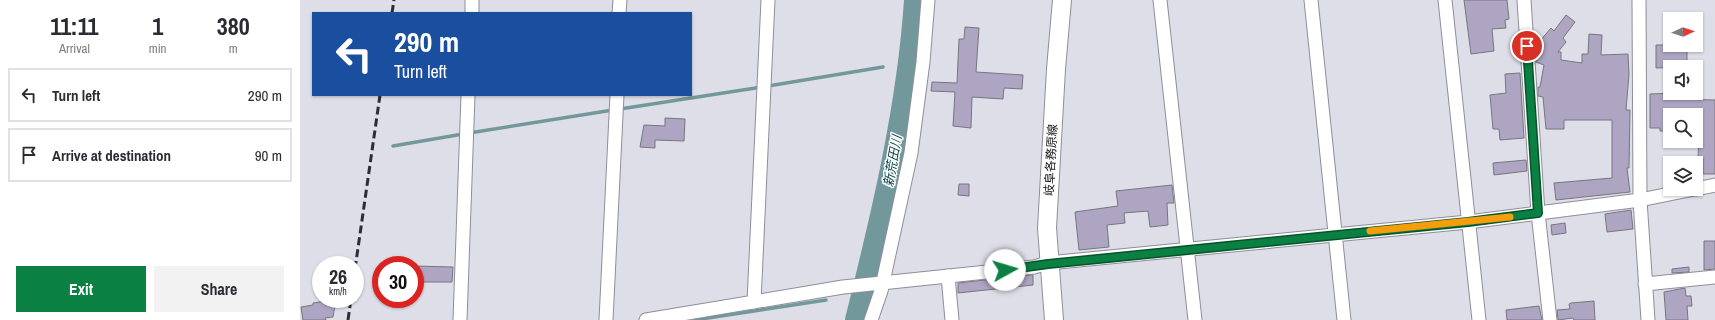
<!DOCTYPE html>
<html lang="en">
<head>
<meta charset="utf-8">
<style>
  body { margin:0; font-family:"Archivo Narrow","Noto Sans JP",sans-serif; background:#f2f2f3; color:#2b2b33; height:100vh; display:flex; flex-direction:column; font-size:15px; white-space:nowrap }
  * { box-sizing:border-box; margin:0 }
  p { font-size:13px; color:#7c7c81 }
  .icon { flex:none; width:22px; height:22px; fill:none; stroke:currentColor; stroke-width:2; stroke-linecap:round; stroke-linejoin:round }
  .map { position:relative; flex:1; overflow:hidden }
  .details { display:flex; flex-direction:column; background:#fff; width:300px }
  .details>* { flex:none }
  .top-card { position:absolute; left:12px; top:12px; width:380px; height:84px; border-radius:0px; box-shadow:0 1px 3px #0004; background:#1a4fa0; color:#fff; overflow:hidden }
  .needle { width:26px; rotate:87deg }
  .tools { position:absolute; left:1363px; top:12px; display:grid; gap:8px }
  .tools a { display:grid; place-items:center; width:40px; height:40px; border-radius:0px; background:#fff; box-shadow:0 1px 3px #0004; font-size:20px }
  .speed { position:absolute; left:12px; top:256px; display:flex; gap:8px; font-size:20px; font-weight:700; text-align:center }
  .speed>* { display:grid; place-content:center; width:52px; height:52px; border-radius:50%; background:#fff; box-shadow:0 1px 3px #0004; line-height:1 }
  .speed small { font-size:10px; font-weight:400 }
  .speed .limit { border:6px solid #d22; background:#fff; color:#111 }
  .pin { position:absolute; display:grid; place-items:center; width:34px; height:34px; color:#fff; margin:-17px; border:2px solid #fff; border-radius:50%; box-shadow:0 1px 4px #0007 }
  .me { position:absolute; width:44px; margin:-22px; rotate:84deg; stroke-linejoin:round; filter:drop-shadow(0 0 3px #0008) }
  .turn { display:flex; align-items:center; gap:14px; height:84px; padding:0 16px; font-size:18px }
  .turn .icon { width:52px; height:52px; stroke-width:2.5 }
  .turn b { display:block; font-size:28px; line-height:34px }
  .eta { display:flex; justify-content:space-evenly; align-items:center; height:68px; text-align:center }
  .eta b { font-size:24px; font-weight:700; line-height:28px }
  .button { display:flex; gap:8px; margin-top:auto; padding:8px 16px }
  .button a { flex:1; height:46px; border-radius:0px; background:#0b8043; color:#fff; font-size:16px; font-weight:700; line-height:46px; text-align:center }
  .button a+a { background:#f2f2f3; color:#2b2b33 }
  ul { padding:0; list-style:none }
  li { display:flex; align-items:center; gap:12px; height:54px; margin:0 8px 6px; padding:0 8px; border:2px solid #e1e1e2; border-radius:0px }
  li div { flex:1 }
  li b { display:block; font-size:15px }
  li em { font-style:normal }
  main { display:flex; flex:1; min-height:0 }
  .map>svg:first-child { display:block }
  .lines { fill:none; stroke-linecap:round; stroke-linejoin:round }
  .stream { stroke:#73989b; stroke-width:3.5 }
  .river { stroke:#73989b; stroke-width:22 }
  .building { fill:#ada5c2; stroke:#77757e }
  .minor-casing { stroke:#8e8e98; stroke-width:15 }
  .secondary-casing { stroke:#8e8e98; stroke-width:20 }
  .minor { stroke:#fff; stroke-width:13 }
  .secondary { stroke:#fff; stroke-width:18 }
  .rail { stroke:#2e2e32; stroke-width:3; stroke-dasharray:8 4; stroke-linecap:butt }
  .route-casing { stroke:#07532c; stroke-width:10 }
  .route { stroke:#0b8043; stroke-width:7 }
  .slow { stroke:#f59e0b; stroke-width:7 }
  .labels { text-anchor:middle; stroke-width:3; stroke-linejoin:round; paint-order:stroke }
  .street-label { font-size:12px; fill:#141417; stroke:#fff }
  .water-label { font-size:13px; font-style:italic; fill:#0c474c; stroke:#fff }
</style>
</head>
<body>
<main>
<section class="details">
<div class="eta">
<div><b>11:11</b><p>Arrival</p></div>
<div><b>1</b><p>min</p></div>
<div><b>380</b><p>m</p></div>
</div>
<ul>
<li><svg class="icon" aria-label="left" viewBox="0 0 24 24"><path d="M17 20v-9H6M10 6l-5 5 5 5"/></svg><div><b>Turn left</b></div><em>290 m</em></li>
<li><svg class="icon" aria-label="arrive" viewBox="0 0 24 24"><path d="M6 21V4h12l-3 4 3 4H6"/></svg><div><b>Arrive at destination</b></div><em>90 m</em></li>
</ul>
<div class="button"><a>Exit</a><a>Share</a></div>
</section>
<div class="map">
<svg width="1415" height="320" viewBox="0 0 1415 320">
  <rect width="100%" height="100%" fill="#dedee9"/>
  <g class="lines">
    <!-- stream -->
    <g class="stream">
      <path d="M468,86L583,67"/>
      <path d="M320,109L462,87"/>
      <path d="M169,133L313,110"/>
      <path d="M93,146L163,134"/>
      <path d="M395,320L526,300"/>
    </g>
    <!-- river -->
    <path class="river" d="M556,320C582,215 608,108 615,0"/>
  </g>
  <!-- building -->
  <g class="building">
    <path d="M1164,0H1207L1209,19L1205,20L1206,28L1192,29L1194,51L1171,54Z"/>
    <path d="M1266,15L1275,22L1263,38L1266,42L1258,52H1261V60L1282,63V54H1288L1289,34L1302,35L1301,55L1328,54L1329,74L1326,110H1330L1329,168H1327L1330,192L1256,200L1254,183L1312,178V120H1264V129H1246L1243,97L1238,96V87H1240L1244,65L1236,62L1235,40L1239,42L1251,28L1254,31Z"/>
    <path d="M665,27L679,28L676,72L723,75L722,89L704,88L703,99L672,97L671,128L653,126L655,92L631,91L632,82L657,83L659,39H664Z"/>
    <path d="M1356,45H1387V67L1356,68Z"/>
    <path d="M1220,73L1224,138L1200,140L1199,129H1193L1190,95L1206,93L1205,74Z"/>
    <path d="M1379,93V99L1415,100V174H1403V158H1398L1400,116L1370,115V131H1360V128H1350V94Z"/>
    <path d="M365,118L385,119L384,141L355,140V148L340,147L344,125L365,126Z"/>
    <path d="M1226,160L1227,171L1194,175L1193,163Z"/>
    <path d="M659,184H669V196L658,195Z"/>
    <path d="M872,185L874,203H867L868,225L850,227L848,211L824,213L825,223L807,225L809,247L779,250L775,212L818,206L816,191Z"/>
    <path d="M1331,210L1333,229L1307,232L1305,214Z"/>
    <path d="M1265,223L1266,233L1252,235L1251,225Z"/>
    <path d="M1404,241H1415V269L1404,270Z"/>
    <path d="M115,266L153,267L152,282H115Z"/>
    <path d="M1389,267V272L1372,273V269Z"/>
    <path d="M730,275H733V285L658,293V283Z"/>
    <path d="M1385,288L1386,296H1391L1392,306H1387L1388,320H1366L1364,292Z"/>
    <path d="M21,299H36L33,317L25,318L26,320H3L1,307L13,305V303L20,302Z"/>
    <path d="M1294,301L1295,320H1274L1273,318L1258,320L1257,310L1270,309L1269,304L1271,303Z"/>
    <path d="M1239,306L1242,320H1207L1206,310Z"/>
  </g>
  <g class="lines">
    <defs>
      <g id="minor">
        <path d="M860,0L895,320"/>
        <path d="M1011,0L1044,320"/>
        <path d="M1145,0L1179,320"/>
        <path d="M1224,0L1238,213L1250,320"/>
        <path d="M1339,0L1340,200L1348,320"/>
        <path d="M172,13V0"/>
        <path d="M319,13L320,0"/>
        <path d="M1396,189L1415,185"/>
        <path d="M648,276L652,320"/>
        <path d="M1345,284L1415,277"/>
        <path d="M454,302L468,0"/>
        <path d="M160,320L168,95"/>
        <path d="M306,320L317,95"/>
        <path d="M346,320L543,287L734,267L748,263L1168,222L1340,200L1394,189"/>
        <path d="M571,320L581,291L611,153L623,62L628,0"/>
      </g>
      <path id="secondary" d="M754,320L747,228L756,69L762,0"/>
    </defs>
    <!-- minor casing -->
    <use href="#minor" class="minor-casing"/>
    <!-- secondary casing -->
    <use href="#secondary" class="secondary-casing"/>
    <!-- minor -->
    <use href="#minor" class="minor"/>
    <!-- secondary -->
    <use href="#secondary" class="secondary"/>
    <!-- rail -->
    <g class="rail">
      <path d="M92,13L94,0"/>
      <path d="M55,269L80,95"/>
      <path d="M48,320L51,299"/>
    </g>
  </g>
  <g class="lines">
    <defs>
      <path id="route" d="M705,270L748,264L1168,222L1238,213L1227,46"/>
    </defs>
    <!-- route casing -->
    <use href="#route" class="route-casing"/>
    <!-- route -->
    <use href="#route" class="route"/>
    <!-- slow -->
    <path class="slow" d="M1070,231L1210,217"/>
  </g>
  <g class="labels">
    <!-- street labels -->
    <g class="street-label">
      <text transform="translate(751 160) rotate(-87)" y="4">岐阜各務原線</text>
    </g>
    <!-- water labels -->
    <g class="water-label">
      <text transform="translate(592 161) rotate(-80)" y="5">新荒田川</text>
    </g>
  </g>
</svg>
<div class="tools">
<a><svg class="needle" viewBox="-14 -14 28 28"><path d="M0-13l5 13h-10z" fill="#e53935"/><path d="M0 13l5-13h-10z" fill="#7c7c81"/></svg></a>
<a><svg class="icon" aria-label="sound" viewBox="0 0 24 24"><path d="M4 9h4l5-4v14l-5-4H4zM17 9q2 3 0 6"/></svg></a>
<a><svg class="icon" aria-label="search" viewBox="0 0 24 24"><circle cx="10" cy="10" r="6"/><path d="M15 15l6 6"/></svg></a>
<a><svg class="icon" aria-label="layers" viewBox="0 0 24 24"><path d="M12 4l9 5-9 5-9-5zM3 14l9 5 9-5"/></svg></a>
</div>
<div class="speed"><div>26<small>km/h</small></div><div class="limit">30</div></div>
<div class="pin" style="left:1227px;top:46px;background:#d93025"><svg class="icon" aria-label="arrive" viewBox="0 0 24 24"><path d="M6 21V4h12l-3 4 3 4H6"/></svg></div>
<svg class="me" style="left:705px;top:270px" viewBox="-20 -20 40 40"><circle r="19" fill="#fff"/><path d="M0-13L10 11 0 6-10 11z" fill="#0b8043"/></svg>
<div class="top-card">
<div class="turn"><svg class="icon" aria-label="left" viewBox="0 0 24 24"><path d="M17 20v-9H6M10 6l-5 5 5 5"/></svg><div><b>290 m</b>Turn left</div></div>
</div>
</div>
</main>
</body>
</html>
